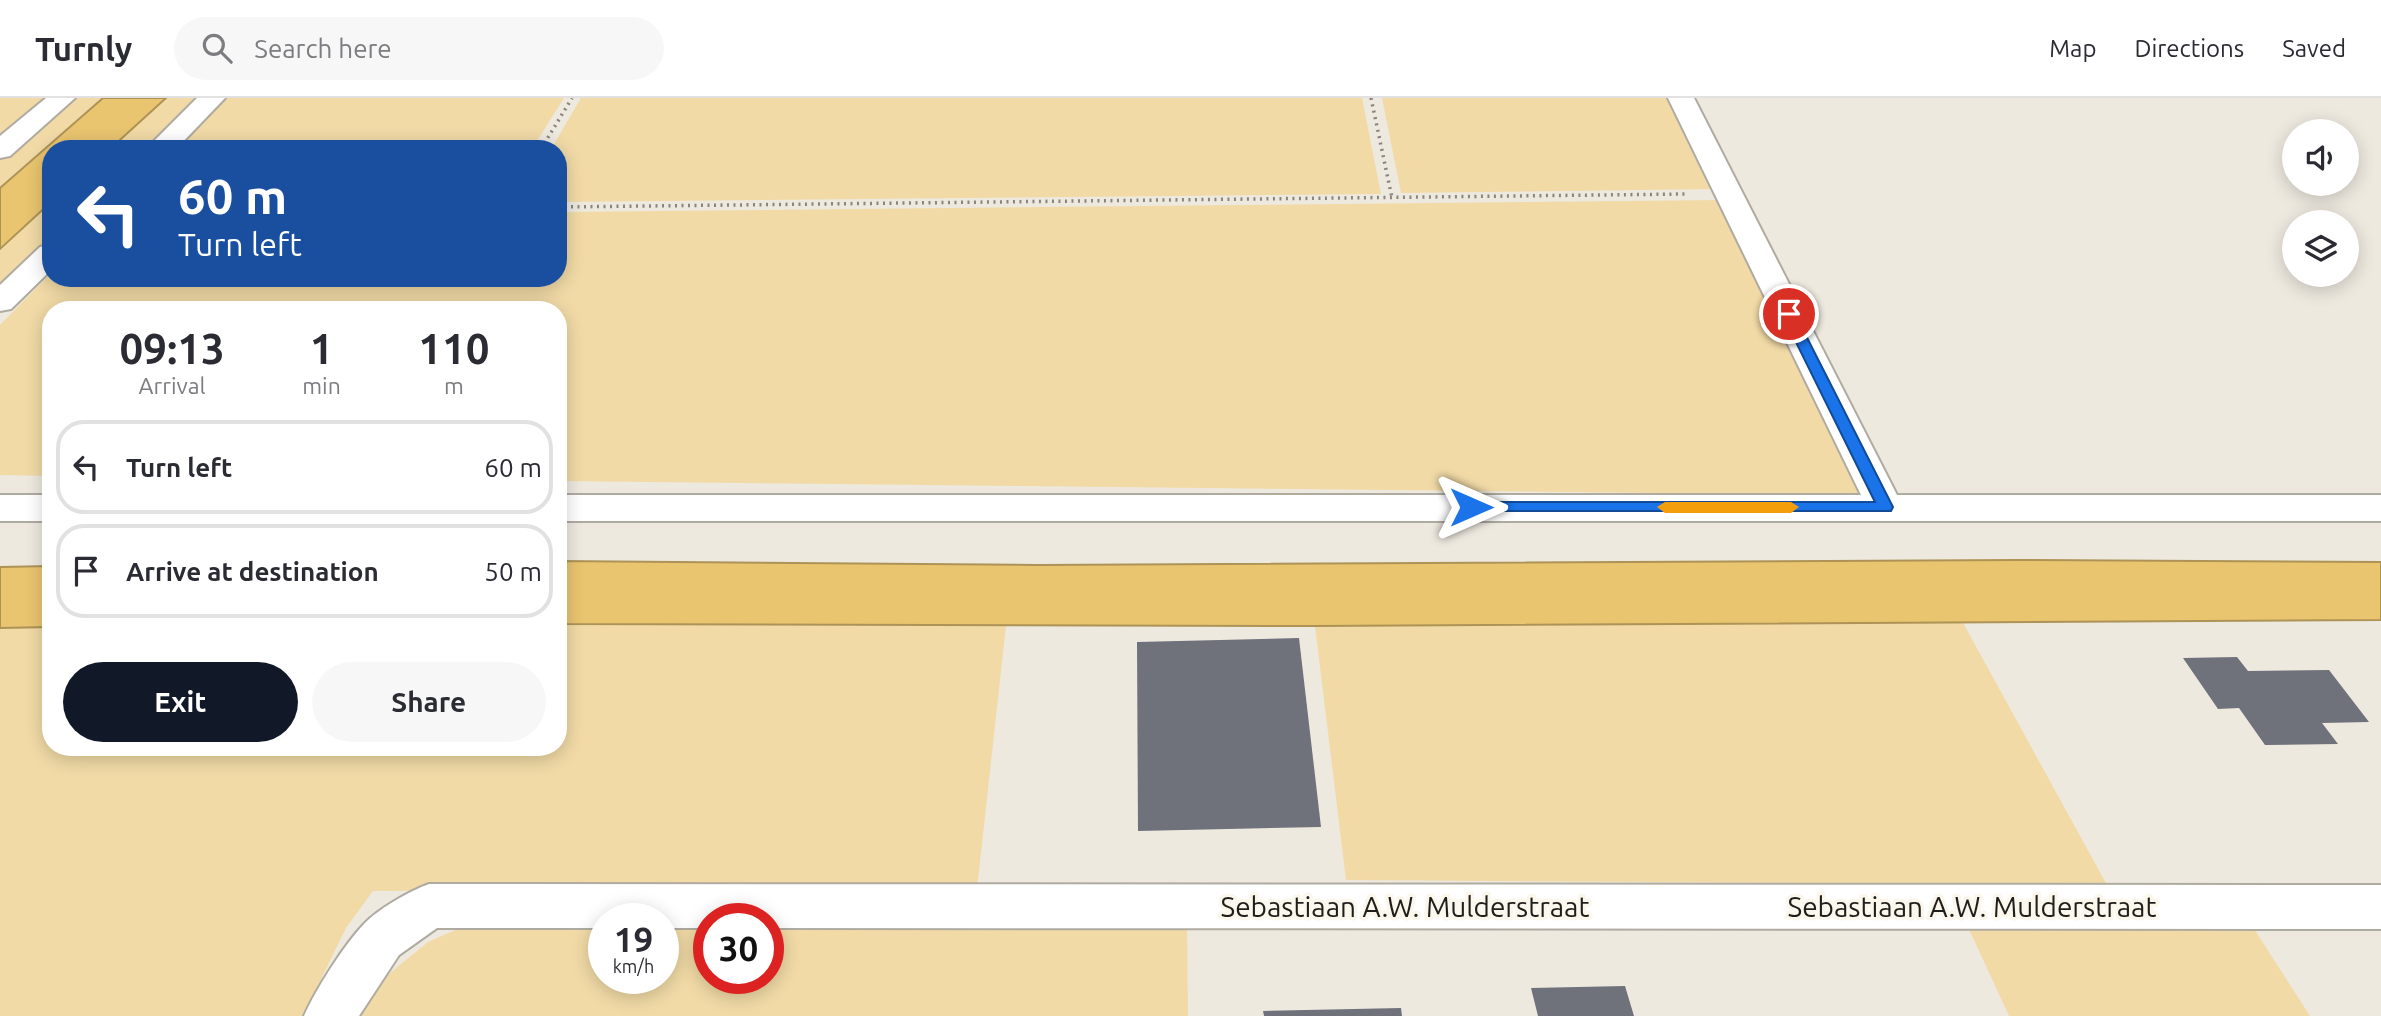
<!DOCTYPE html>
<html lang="en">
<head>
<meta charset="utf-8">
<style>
  body { margin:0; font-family:Ubuntu,sans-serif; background:#f7f7f7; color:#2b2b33; height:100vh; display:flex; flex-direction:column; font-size:26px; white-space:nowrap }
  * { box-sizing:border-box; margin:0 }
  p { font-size:23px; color:#7c7c81 }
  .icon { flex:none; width:38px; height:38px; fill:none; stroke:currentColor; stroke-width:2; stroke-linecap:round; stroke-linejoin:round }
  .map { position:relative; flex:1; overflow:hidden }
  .panel { position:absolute; left:42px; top:203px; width:525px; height:455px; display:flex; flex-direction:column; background:#fff; border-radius:28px; box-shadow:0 4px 18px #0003 }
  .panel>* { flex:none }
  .guide { position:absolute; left:42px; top:42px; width:525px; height:147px; border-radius:28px; box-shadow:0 4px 18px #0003; background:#1a4fa0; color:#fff; overflow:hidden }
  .controls { position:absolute; left:2282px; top:21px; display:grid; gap:14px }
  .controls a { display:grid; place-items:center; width:77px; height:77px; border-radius:50%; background:#fff; box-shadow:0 4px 18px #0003; font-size:35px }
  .speed { position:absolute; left:588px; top:805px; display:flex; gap:14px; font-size:35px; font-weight:700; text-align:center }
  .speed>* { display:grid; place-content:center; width:91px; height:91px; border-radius:50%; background:#fff; box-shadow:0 4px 18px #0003; line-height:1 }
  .speed small { font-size:18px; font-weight:400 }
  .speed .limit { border:10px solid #d22; background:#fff; color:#111 }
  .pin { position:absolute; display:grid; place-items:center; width:60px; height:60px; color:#fff; margin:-30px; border:4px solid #fff; border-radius:50%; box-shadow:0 2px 7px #0007 }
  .me { position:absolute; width:77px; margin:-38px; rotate:90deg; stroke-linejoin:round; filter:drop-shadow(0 0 5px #0008) }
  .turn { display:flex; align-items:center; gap:24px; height:147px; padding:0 21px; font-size:32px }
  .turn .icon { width:91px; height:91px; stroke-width:2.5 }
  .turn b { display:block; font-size:49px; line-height:60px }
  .eta { display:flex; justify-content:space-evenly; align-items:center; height:119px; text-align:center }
  .eta b { font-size:42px; font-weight:600; line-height:49px }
  .primary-button { display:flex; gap:14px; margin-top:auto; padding:14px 21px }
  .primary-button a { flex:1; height:80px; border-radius:42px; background:#111827; color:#fff; font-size:28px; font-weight:600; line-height:80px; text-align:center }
  .primary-button a+a { background:#f7f7f7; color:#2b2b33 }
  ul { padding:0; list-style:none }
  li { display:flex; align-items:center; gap:21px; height:94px; margin:0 14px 10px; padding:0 7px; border:4px solid #e1e1e2; border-radius:28px }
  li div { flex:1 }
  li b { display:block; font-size:26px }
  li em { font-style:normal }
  header { display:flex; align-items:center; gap:42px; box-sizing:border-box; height:98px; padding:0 35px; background:#fff; border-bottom:2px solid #e1e1e2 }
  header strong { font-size:33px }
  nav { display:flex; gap:38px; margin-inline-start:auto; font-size:24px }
  .search { width:490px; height:63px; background:#f7f7f7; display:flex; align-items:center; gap:18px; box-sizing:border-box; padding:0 24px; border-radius:38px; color:#7c7c81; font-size:26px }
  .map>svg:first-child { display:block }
  .green { fill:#f1daa6 }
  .water { fill:#e9c570; stroke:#ad9356; stroke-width:2 }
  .building { fill:#6f717b }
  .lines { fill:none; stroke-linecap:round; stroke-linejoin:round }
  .street-casing { stroke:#afaba1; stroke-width:4 }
  .path { stroke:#89857e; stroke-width:3.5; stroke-dasharray:2 4.5; stroke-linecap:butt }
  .street { fill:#fff; fill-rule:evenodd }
  .route { fill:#1a73e8; stroke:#114b97; stroke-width:2 }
  .slow { fill:#f59e0b }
  .labels { text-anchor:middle; stroke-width:7; stroke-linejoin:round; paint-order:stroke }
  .near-street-label { font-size:28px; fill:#201e1a; stroke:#fbf7ec }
</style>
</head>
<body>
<header>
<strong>Turnly</strong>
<div class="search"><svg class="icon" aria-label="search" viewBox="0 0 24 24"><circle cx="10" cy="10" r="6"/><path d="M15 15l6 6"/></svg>Search here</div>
<nav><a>Map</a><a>Directions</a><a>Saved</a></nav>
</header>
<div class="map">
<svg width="2381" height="918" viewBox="0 0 2381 918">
  <rect width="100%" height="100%" fill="#eee9df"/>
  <!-- green -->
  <g class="green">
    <path d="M0,0H56L0,47Z"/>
    <path d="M73,0H103L0,90V62Z"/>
    <path d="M166,0H201L148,51H110Z"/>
    <path d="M222,0H564L532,51H170Z"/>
    <path d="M581,0H1362L1381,96L558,104V51H551Z"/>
    <path d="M1382,0H1673L1718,91L1401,95Z"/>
    <path d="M1723,102L1859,397L558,383V212H51V378L0,377V227L51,175V180H558V114Z"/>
    <path d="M51,104V143L0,192V151Z"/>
    <path d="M1962,523L2107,787L1346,782L1315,528Z"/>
    <path d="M558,526L1006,528L977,791L373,793L346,830L303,918H0V530L51,529V649H558Z"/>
    <path d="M469,826H604V880H663V826H709V880H768V826H1187L1188,918H354L391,874L428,844Z"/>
    <path d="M2251,826L2310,918H2009L1967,827Z"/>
  </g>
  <!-- water -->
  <g class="water">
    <path d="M103,0H166L110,51H51V104L0,151V90Z"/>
    <path d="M2015,462L2381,464V522L1315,528L558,526V463L1038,467Z"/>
    <path d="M51,468V529L0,530V469Z"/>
  </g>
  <!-- building -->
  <g class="building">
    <path d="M1299,540L1321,729L1138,733L1137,544Z"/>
    <path d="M2237,559L2248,573L2329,572L2369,624L2322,625L2338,646L2265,647L2239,610L2218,611L2183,560Z"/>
    <path d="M1625,888L1634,918H1538L1531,890Z"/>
    <path d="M1401,910L1402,918H1264L1263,913Z"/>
  </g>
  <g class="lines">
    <defs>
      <g id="street">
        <path d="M46,0H75L10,58L0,60V38Z"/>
        <path d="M197,0H225L176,51H146Z"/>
        <path d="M1668,0H1694L1897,397H2381V423H558V397H1861Z"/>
        <path d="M51,146V172L11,211L0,213V187L40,149Z"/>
        <rect x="0" y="397" width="51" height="26"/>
        <path d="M429,786L2381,787V831L768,830V821H709V830H663V821H604V830H437L399,857L359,918H304C316,891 344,847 364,826C378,811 410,793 429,786Z"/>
      </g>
    </defs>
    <!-- street casing -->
    <use href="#street" class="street-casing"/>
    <!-- path -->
    <g class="path">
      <path d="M1371,0L1392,100"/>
      <path d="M541,51L572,0"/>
      <path d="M558,109L1686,96"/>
    </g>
    <!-- street -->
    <use href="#street" class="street"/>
  </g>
  <!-- route -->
  <path class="route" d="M1789,212L1795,216L1893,409L1891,413H1465L1463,409L1465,405L1471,404H1875L1782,216Z"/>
  <!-- slow -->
  <path class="slow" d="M1665,404H1791L1799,409L1791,415H1665L1657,409Z"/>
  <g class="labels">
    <!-- near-street labels -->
    <g class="near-street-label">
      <text x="1405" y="819">Sebastiaan A.W. Mulderstraat</text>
      <text x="1972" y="819">Sebastiaan A.W. Mulderstraat</text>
    </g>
  </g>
</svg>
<div class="controls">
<a><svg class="icon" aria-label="sound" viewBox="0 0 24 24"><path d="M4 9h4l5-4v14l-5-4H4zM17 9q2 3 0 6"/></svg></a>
<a><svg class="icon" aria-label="layers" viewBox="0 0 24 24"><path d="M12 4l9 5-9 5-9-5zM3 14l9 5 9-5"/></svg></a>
</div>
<div class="speed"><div>19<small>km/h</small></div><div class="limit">30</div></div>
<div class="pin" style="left:1789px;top:216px;background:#d93025"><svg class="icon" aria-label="arrive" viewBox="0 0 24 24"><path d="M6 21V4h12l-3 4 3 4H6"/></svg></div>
<svg class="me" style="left:1471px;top:409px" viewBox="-20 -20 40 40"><path d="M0-17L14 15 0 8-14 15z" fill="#1a73e8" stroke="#fff" stroke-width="4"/></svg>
<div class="guide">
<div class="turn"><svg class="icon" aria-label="left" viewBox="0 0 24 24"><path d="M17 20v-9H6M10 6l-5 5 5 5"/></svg><div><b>60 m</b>Turn left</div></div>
</div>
<section class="panel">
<div class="eta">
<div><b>09:13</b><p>Arrival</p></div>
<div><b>1</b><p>min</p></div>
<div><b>110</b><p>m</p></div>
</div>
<ul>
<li><svg class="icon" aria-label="left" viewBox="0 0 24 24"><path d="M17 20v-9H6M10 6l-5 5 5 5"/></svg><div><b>Turn left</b></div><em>60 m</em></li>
<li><svg class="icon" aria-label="arrive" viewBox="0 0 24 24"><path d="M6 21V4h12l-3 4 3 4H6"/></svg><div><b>Arrive at destination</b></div><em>50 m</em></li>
</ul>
<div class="primary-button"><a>Exit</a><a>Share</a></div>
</section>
</div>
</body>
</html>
